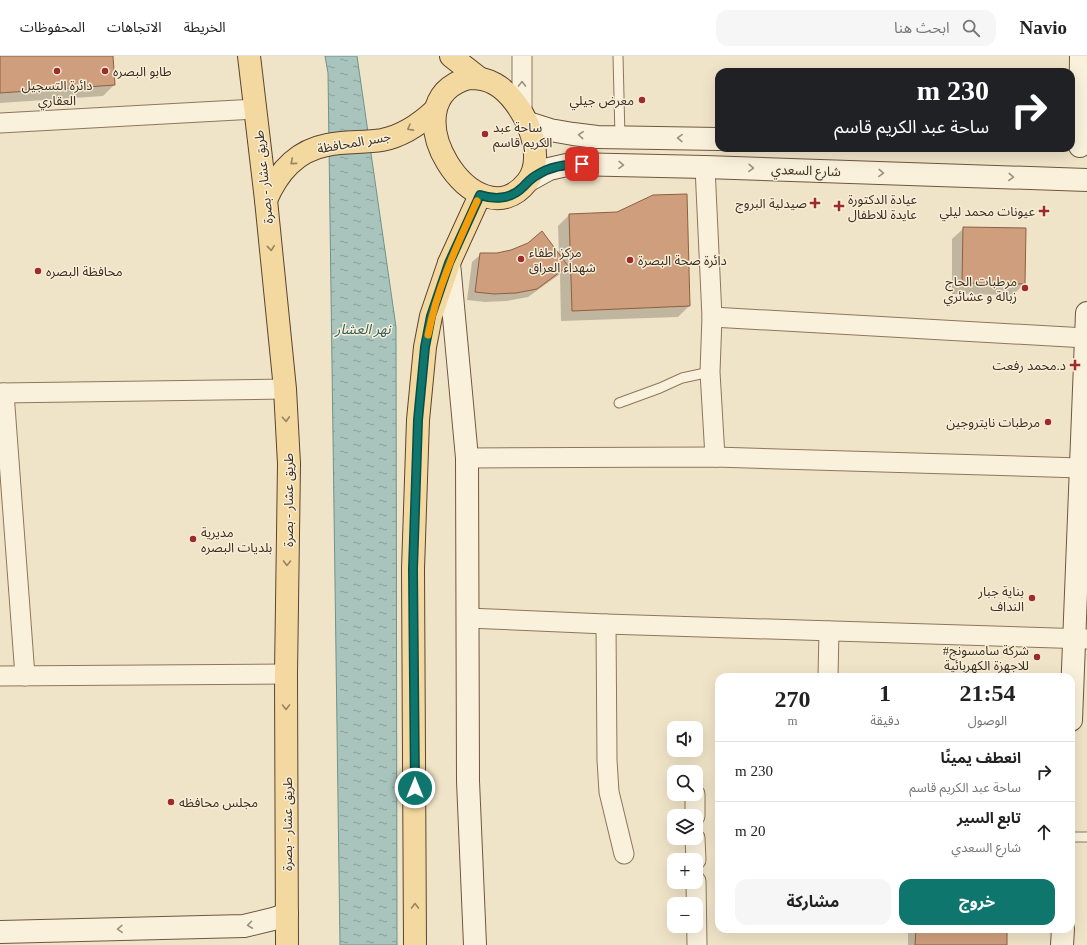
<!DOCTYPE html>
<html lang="ar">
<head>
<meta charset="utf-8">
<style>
  body { margin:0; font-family:"Times New Roman","Noto Sans Arabic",serif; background:#f6f6f6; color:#222; direction:rtl; height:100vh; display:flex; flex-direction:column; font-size:15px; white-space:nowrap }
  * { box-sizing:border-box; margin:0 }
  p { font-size:13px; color:#767676 }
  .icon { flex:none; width:22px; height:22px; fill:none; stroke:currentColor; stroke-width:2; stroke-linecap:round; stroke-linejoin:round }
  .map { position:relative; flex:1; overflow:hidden; direction:ltr }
  .panel { position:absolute; left:715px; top:617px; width:360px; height:260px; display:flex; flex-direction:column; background:#fff; border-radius:12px; box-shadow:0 4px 16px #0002; direction:rtl }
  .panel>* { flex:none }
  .top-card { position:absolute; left:715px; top:12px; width:360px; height:84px; border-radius:12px; box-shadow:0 4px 16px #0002; direction:rtl; background:#202124; color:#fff; overflow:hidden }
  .tools { position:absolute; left:667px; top:665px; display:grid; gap:8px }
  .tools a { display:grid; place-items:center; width:36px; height:36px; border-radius:8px; background:#fff; box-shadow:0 4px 16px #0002; font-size:20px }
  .pin { position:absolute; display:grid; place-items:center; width:34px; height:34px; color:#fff; margin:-17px; border-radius:8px; box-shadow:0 2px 6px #0006 }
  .me { position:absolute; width:44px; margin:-22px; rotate:0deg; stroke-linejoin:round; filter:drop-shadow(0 0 3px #0008) }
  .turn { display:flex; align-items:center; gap:14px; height:84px; padding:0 20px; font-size:18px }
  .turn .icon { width:52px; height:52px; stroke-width:2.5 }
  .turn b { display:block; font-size:28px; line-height:34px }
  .eta { display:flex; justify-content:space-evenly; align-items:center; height:68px; text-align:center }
  .eta b { font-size:24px; font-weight:700; line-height:28px }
  .button { display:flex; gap:8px; margin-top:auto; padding:8px 20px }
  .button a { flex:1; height:46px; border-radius:12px; background:#0f766e; color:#fff; font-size:16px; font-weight:700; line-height:46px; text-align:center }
  .button a+a { background:#f6f6f6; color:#222 }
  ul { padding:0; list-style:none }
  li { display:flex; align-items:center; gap:12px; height:60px; padding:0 20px; border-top:1px solid #e0e0e0 }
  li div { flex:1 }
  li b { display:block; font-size:15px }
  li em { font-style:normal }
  header { display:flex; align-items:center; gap:24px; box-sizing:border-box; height:56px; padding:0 20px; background:#fff; border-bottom:1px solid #e0e0e0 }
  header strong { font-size:19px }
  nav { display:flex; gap:22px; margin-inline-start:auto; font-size:14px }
  .search { width:280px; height:36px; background:#f6f6f6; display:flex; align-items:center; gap:10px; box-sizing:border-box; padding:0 14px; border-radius:12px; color:#767676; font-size:15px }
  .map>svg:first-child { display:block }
  .water { fill:url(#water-ripples); stroke:#6f938a }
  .shadow { fill:#0003 }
  .building { fill:#cf9f7d; stroke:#8d5f41 }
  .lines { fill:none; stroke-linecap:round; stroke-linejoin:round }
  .lane-casing { stroke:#8d765c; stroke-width:11 }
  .street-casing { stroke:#8d765c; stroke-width:21 }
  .secondary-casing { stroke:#6f573f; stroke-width:24 }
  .primary-casing { stroke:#5b4430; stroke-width:24 }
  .lane { stroke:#faf1dc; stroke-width:9 }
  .street { stroke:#faf1dc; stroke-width:19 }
  .secondary { stroke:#faf1dc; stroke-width:22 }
  .primary { stroke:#f3d9a0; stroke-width:22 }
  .oneway { stroke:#9c907e }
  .oneway2 { stroke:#988460 }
  .route-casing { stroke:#0a4d48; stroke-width:10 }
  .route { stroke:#0f766e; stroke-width:7 }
  .slow { stroke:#f59e0b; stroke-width:7 }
  .poi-dot { fill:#9e2a2b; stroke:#f7eed8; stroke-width:1.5 }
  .labels { text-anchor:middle; stroke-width:3; stroke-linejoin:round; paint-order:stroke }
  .poi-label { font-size:13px; fill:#3d2e20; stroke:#f7eed8; text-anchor:start }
  .street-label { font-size:13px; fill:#3d2e20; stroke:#f7eed8 }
  .water-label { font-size:14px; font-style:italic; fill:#2f5d5a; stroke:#f7eed8 }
</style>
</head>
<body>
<header>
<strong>Navio</strong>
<div class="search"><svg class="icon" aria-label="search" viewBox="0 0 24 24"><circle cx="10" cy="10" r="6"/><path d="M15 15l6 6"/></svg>ابحث هنا</div>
<nav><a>الخريطة</a><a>الاتجاهات</a><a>المحفوظات</a></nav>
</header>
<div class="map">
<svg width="1087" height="889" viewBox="0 0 1087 889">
  <defs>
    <pattern id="water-ripples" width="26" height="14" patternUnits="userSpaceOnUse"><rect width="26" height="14" fill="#a9c4bc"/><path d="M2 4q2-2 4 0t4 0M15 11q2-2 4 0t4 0" fill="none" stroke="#8ba098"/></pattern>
  </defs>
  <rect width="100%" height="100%" fill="#f0e4c8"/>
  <!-- water -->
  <path class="water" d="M325,0H357L396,271L397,889H340L328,17Z"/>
  <!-- shadow -->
  <g class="shadow">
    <path d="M0,0H112L114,29L103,40L0,47Z"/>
    <path d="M569,159L689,250L678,261L561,265L560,218L528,241L507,245L485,246L467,244L472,206L481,198L559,200L558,170Z"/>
    <path d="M964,172L1024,228L1013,239L952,238V183Z"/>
    <rect x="908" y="873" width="98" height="16"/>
  </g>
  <!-- building -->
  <g class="building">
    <path d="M0,0H113L115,29L0,37Z"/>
    <path d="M687,138L690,250L572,255L569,158L617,156L653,139Z"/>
    <path d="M963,171L1026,172L1025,228L962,227Z"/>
    <path d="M542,175L568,210L537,233L516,237L494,238L475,236L480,197H497L511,194L528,187Z"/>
    <path d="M916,873H1007V889H915Z"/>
  </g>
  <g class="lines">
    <defs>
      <g id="lane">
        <path d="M618,0L620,81"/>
        <path d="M619,347L660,332L682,322L710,316"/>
        <path d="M1071,781H1087"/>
      </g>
      <g id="street">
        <path d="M522,56V0"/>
        <path d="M0,67L256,53"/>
        <path d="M705,111L712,261L710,316L715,401"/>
        <path d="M712,261L1086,282"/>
        <path d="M0,337L285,333"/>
        <path d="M4,337L25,620"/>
        <path d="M467,402L715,401L1081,412"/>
        <path d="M467,562L606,568L1087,583"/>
        <path d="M606,568L607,704L609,736L624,798"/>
        <path d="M0,620L286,618"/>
        <path d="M828,621L829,575"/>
        <path d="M695,738V760"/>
        <path d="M695,782L696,804"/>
        <path d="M696,825L697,889"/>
      </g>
      <g id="secondary">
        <path d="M528,67L550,74L573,78L597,81L719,83"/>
        <path d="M1080,90L1081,0"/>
        <path d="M529,124L549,113L571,108L705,111L1087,124"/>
        <path d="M449,207L467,402L468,725L475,889"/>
        <path d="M1071,664L1087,257"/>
        <path d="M0,876L244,870L273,863L287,858"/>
        <path d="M1062,889L1063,873"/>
      </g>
      <g id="primary">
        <path d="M249,0L266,144L285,333L289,408L286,618L287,889"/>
        <path d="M451,0L479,22"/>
        <path d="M469,22C478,22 487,23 495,28C522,43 549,99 527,126C477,190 384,45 469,22Z"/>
        <path d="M266,144C278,116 296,95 327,89C345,85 364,87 382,84C403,80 420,68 435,54"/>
        <path d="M415,889L413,513L418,364L425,291L431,260L449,207L480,139"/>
      </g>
    </defs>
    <!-- lane casing -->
    <use href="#lane" class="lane-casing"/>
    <!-- street casing -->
    <use href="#street" class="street-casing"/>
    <!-- secondary casing -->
    <use href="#secondary" class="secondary-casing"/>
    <!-- primary casing -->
    <use href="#primary" class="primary-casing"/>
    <!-- lane -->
    <use href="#lane" class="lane"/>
    <!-- street -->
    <use href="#street" class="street"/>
    <!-- secondary -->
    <use href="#secondary" class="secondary"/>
    <!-- primary -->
    <use href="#primary" class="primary"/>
  </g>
  <!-- one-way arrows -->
  <defs><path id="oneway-chevron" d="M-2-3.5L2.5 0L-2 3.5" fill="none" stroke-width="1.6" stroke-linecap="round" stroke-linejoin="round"/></defs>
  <g class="oneway">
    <use href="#oneway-chevron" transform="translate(522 28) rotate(-89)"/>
    <use href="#oneway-chevron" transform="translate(581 79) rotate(-175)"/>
    <use href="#oneway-chevron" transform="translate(680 82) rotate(-179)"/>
    <use href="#oneway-chevron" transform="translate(621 109) rotate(1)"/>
    <use href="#oneway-chevron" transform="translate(751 112) rotate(2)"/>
    <use href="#oneway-chevron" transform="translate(881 117) rotate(2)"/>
    <use href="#oneway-chevron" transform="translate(1011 121) rotate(2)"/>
    <use href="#oneway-chevron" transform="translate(250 869) rotate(172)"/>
    <use href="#oneway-chevron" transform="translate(120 873) rotate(178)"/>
  </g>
  <g class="oneway2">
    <use href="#oneway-chevron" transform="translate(410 72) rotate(151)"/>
    <use href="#oneway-chevron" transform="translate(293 106) rotate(140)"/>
    <use href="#oneway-chevron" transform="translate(271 192) rotate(84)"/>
    <use href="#oneway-chevron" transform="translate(286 363) rotate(87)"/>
    <use href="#oneway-chevron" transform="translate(287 507) rotate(91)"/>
    <use href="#oneway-chevron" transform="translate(286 651) rotate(90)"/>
    <use href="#oneway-chevron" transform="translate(415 850) rotate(-90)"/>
  </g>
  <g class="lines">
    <defs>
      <path id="route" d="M415,732L413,513L418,364L425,291L431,260L449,207L480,139C495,144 511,143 523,131C528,126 531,122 537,119C551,110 566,108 582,108"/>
    </defs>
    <!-- route casing -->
    <use href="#route" class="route-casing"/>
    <!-- route -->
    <use href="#route" class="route"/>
    <!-- slow -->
    <path class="slow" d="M428,279C437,232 457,189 477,145"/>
  </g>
  <!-- markers -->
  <g class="poi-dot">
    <circle cx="57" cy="15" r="4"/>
    <circle cx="105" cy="15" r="4"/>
    <circle cx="642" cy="44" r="4"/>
    <circle cx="485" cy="78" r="4"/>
    <path d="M813 141h4v4h4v4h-4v4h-4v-4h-4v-4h4z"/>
    <path d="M837 144h4v4h4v4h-4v4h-4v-4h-4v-4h4z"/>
    <path d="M1042 149h4v4h4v4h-4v4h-4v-4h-4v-4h4z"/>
    <circle cx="521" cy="203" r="4"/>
    <circle cx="630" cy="204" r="4"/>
    <circle cx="38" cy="215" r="4"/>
    <circle cx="1025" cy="232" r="4"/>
    <path d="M1073 303h4v4h4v4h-4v4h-4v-4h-4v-4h4z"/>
    <circle cx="1048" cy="366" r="4"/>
    <circle cx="193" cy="483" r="4"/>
    <circle cx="1032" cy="542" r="4"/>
    <circle cx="1037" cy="601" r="4"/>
    <circle cx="171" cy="746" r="4"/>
  </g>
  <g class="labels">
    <!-- poi labels -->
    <g class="poi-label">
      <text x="113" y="20">طابو البصره</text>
      <text x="57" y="34" text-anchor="middle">دائرة التسجيل<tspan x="57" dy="15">العقاري</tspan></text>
      <text x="634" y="49" text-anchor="end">معرض جيلي</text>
      <text x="493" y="76">ساحة عبد<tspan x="493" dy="15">الكريم قاسم</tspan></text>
      <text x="848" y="148">عيادة الدكتورة<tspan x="848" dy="15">عايدة للاطفال</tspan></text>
      <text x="807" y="152" text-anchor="end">صيدلية البروج</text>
      <text x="1035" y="160" text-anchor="end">عيونات محمد ليلي</text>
      <text x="529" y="201">مركز اطفاء<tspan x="529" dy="15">شهداء العراق</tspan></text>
      <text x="638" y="209">دائرة صحة البصرة</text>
      <text x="46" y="220">محافظة البصره</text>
      <text x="1017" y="230" text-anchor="end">مرطبات الحاج<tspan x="1017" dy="15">زبالة و عشائري</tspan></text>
      <text x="1066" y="314" text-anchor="end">د.محمد رفعت</text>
      <text x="1040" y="371" text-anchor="end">مرطبات نايتروجين</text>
      <text x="201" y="481">مديرية<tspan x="201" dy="15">بلديات البصره</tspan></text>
      <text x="1024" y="540" text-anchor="end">بناية جبار<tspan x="1024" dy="15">النداف</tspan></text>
      <text x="1029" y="599" text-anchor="end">#شركة سامسونج<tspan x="1029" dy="15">للاجهزة الكهربائية</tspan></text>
      <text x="179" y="751">مجلس محافظه</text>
    </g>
    <!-- street labels -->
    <g class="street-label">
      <text transform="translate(354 86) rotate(-10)" y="5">جسر المحافظة</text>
      <text transform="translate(806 114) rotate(2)" y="5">شارع السعدي</text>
      <text transform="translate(263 121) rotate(-96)" y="5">طريق عشار - بصرة</text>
      <text transform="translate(288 444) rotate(-90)" y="5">طريق عشار - بصرة</text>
      <text transform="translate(287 768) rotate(-90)" y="5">طريق عشار - بصرة</text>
    </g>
    <!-- water labels -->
    <g class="water-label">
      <text x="363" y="278">نهر العشار</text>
    </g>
  </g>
</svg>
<div class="tools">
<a><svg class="icon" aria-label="sound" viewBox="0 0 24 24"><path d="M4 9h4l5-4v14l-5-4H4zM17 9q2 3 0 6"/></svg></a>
<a><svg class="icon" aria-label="search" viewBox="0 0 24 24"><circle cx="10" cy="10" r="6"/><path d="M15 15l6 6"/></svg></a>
<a><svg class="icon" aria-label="layers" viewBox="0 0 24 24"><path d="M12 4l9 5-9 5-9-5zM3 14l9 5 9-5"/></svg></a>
<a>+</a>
<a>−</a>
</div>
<div class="pin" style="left:582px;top:108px;background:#d93025"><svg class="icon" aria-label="arrive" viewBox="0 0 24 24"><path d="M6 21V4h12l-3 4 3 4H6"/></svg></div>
<svg class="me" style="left:415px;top:732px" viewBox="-20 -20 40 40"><circle r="17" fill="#0f766e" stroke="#fff" stroke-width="3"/><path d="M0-11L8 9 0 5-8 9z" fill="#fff"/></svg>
<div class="top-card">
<div class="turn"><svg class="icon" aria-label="right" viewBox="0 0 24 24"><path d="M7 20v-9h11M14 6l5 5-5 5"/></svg><div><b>230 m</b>ساحة عبد الكريم قاسم</div></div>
</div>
<section class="panel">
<div class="eta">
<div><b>21:54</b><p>الوصول</p></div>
<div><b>1</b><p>دقيقة</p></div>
<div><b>270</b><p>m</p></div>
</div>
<ul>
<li><svg class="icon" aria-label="right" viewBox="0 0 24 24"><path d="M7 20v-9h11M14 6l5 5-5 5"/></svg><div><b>انعطف يمينًا</b><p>ساحة عبد الكريم قاسم</p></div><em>230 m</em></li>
<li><svg class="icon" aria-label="ahead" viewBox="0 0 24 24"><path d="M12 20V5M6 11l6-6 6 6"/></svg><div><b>تابع السير</b><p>شارع السعدي</p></div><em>20 m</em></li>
</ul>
<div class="button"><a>خروج</a><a>مشاركة</a></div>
</section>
</div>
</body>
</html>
